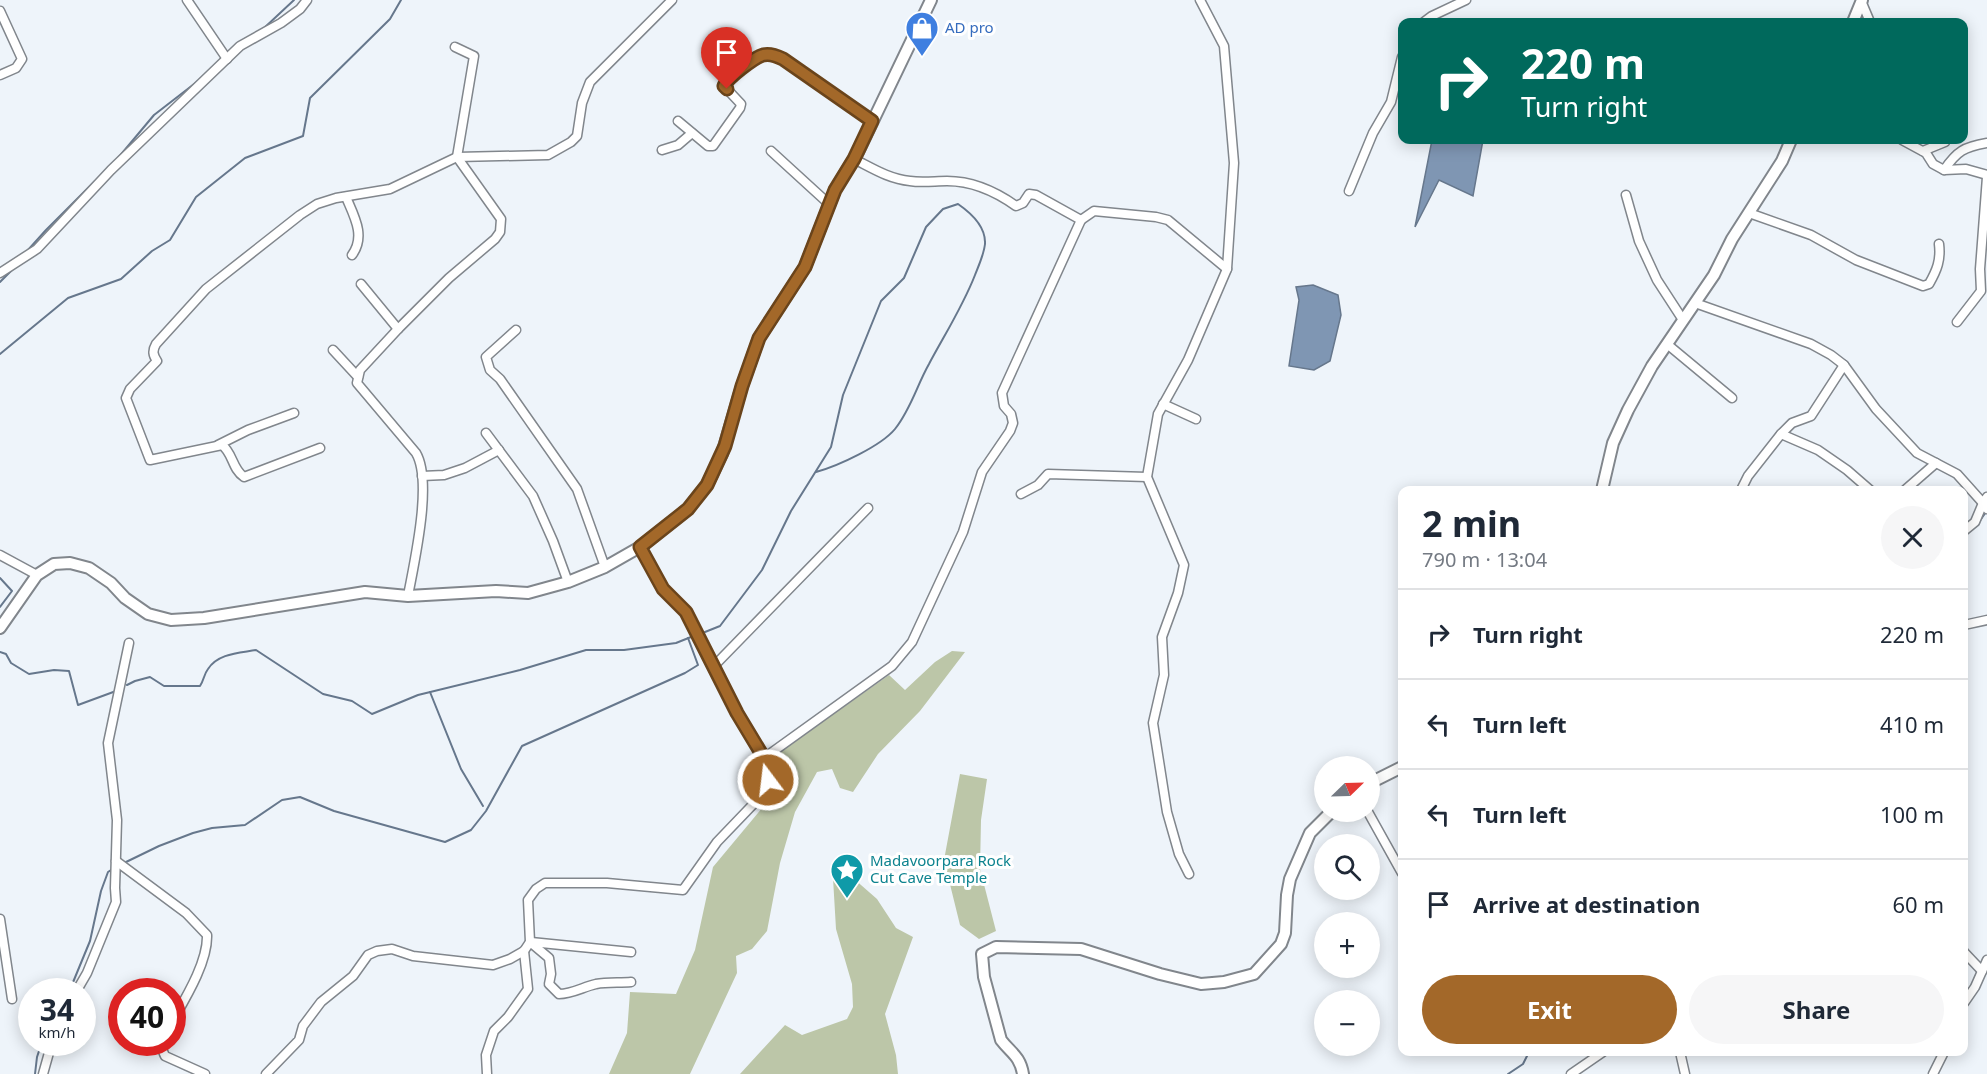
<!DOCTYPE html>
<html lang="en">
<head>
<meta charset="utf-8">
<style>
  body { margin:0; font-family:"Noto Sans",sans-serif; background:#f6f6f7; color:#1f2937; height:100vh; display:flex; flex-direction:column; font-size:22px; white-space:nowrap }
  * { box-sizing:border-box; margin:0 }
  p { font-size:20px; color:#747a83 }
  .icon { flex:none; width:33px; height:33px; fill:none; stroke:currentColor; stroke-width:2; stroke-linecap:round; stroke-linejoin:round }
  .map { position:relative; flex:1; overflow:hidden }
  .sheet { position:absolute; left:1398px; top:486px; width:570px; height:570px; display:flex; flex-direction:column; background:#fff; border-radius:12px; box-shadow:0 3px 15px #0003 }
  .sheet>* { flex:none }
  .top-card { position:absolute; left:1398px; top:18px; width:570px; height:126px; border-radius:12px; box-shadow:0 3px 15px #0003; background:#00695c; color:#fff; overflow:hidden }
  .needle { width:39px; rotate:67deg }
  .fabs { position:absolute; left:1314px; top:756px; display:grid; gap:12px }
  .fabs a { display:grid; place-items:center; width:66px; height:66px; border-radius:50%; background:#fff; box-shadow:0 3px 15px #0003; font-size:30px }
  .speed { position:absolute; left:18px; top:978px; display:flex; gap:12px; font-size:30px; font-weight:700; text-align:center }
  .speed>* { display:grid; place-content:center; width:78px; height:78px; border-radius:50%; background:#fff; box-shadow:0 3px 15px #0003; line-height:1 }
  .speed small { font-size:15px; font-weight:400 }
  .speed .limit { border:9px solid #d22; background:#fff; color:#111 }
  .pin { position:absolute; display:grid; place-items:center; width:51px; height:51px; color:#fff; margin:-62px -26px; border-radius:50% 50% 50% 0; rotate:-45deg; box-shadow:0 0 6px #0007 }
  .pin .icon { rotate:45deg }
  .me { position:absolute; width:66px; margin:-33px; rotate:345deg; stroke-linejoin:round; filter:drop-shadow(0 0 4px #0008) }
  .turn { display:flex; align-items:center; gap:21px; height:126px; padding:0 24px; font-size:27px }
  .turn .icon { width:78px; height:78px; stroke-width:2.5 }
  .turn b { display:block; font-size:42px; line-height:51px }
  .round { display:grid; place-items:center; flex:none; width:63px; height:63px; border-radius:32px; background:#f6f6f7 }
  .overview { display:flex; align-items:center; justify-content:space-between; height:102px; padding:0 24px }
  h1 { font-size:36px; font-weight:700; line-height:45px }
  .action { display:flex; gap:12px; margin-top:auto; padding:12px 24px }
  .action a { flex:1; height:69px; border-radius:36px; background:#a36829; color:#fff; font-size:24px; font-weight:700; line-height:69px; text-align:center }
  .action a+a { background:#f6f6f7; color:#1f2937 }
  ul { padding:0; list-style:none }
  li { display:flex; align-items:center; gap:18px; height:90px; padding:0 24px; border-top:2px solid #e0e1e3 }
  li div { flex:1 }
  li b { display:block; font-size:22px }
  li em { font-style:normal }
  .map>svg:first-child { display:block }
  .green { fill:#bcc6a8 }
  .water { fill:#7f96b3; stroke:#66778c; stroke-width:1.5 }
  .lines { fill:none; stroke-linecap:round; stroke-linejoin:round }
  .stream { stroke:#66778c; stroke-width:2 }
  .minor-casing { stroke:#81868c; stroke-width:11 }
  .major-casing { stroke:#81868c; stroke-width:14 }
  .minor { stroke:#fff; stroke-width:8 }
  .major { stroke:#fff; stroke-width:10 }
  .route-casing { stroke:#6a441b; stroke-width:15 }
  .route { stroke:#a36829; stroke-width:10 }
  .labels { text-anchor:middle; stroke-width:6; stroke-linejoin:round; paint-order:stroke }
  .shop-label { font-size:15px; fill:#366cbe; stroke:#fff; text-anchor:start }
  .culture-label { font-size:15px; fill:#0d838f; stroke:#fff; text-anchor:start }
</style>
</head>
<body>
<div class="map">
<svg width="1987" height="1074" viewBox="0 0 1987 1074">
  <rect width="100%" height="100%" fill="#eef4fa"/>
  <!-- green -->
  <g class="green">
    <path d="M952,651L965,652L920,711L878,754L853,792L840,788L832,769L817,772L795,812L780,863L767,931L752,949L736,956L737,973L690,1074H609L627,1033L630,992L676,994L695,950L713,867L778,789L774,756L889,675L905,690L935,662Z"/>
    <path d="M960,774L987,779L981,820L980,869L996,931L979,939L960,925L944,860Z"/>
    <path d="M845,871L877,899L896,928L913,937L885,1014L896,1055L898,1074H740L785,1025L802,1035L847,1019L853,1007L852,984L836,929L833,878Z"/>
  </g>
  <!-- water -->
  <g class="water">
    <path d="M1432,140H1483L1473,196L1439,180L1415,227Z"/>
    <path d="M1313,285L1338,295L1341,315L1330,361L1314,370L1289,366L1299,300L1296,287Z"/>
  </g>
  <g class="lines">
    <!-- stream -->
    <g class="stream">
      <path d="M263,29L294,0"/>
      <path d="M118,158L154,115L198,81"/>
      <path d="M28,250L46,230L95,181"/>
      <path d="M0,282L13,269"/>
      <path d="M0,354L68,298L121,279L152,251L170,240L196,197L245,158L303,136L310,98L390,19L401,0"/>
      <path d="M1979,522L1986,512"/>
      <path d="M0,578L12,591L0,607"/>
      <path d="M705,632L720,626L762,570L791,511L831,447L843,395L881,301L904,278L926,227L943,209L958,204C971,213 986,227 985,244C984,254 979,265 975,275C963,306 945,334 929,364C917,385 911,409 895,429C881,446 838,466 816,472"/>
      <path d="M0,652L6,654L11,663L29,674L54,670L69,671L78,705L116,691"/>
      <path d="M127,685L135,681L150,677L164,686H200C204,680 204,674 208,669C218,653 240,653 256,650L323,694L352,701L372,714L418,695L520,670L586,650H624L676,643L691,637"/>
      <path d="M430,692L461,769L483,806"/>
      <path d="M124,863L159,846L193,833L212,828L245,825L282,800L300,797L334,811L445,842L471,830L486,811L522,746L685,673L698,665L688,638"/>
      <path d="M69,992L90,941L101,891L108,872L111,870"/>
      <path d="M35,1074L37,1057L42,1042"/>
      <path d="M1508,1074L1523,1064L1529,1052"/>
    </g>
    <defs>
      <g id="minor">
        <path d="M187,0L227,59"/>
        <path d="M1862,3L1870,22"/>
        <path d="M0,11L22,59L16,68L0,75"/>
        <path d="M1424,22L1432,16L1466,0"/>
        <path d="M678,121L708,146H713L740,108L741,104L724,86L725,82L762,55H774L783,59L872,121"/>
        <path d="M1902,140L1926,153L1933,164L1944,170L1966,169L1987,175"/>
        <path d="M662,150L678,145L692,133"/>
        <path d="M771,151L829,204"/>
        <path d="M1923,151L1945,142"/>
        <path d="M854,159C872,168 889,179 910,181C922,183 935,181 947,181C973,181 995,191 1016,206L1023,203L1029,194L1036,195L1081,220L1094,211L1156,217L1168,220L1227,269"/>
        <path d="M1944,170C1957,151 1964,147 1987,143"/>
        <path d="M1349,191L1373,133L1391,102L1402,57"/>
        <path d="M1626,195L1639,241L1657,280L1683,320"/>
        <path d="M346,197C354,216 366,236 352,255"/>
        <path d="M1749,213L1811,235L1856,260L1923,286L1929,284C1937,270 1941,260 1939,244"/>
        <path d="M0,273L37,249L111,170L240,46L281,23L300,9L307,0"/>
        <path d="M361,284L398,329"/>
        <path d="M1695,303L1811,344L1831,355L1844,365L1876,409L1917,453L1957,474L1983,503L1987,497"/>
        <path d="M1957,322L1981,291L1980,269L1987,177"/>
        <path d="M516,330L486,357L490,370L500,379L577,489L605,567"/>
        <path d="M1667,344L1732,398"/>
        <path d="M333,350L358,377"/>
        <path d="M1163,404L1196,419"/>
        <path d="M486,433L533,496L553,541L568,582"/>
        <path d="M1781,434L1818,450L1847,470L1870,490"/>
        <path d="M218,445L248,430L294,413"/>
        <path d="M320,448L244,477C232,469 233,453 222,445L150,460L126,398L130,389L157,361C153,355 152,351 156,344L206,289L300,215L317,204L336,198L390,189L457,157L548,155L571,142L577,136L582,103L590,82L672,0"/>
        <path d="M422,476L444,475L465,468L499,450"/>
        <path d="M1741,490L1748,476L1781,434L1792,423L1811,416L1844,365"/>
        <path d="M1905,490L1936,463"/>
        <path d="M1021,494L1038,485L1048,474L1147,477"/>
        <path d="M1964,531L1975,522L1983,503L1987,509"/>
        <path d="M0,555L37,575"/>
        <path d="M408,596C414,563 433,482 416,453L357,383L360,370L398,329L449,278L495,239L500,232L501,219L457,157L474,56L455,47"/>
        <path d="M1964,625L1987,620"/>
        <path d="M713,667L868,508"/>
        <path d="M764,758L892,666L912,642L963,532L982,472L1010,431L1013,423L1011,414L1004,406L1002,393L1081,220"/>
        <path d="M1368,812L1402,873"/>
        <path d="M116,861L186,913L207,935C208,962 185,999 172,1022"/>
        <path d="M1189,874L1179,854L1167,812L1153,723L1164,675L1162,637L1178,593L1184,565L1147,477L1158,414L1188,360L1227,269L1234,163L1224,46L1200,0"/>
        <path d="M0,919L12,999"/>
        <path d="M530,942L549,958L551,974L549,984L559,994C572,994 583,987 596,984C607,982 620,983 631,982"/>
        <path d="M531,942L631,952"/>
        <path d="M1964,952L1982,971"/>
        <path d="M76,992L87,973L116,902L115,888L117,820L108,743L129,643"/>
        <path d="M1964,1003L1975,987L1987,960"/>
        <path d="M163,1042L162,1049L165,1056L205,1074"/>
        <path d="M1680,1052L1685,1074"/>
        <path d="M43,1074L52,1042"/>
        <path d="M266,1074L299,1040L303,1026L321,1002L353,976L368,955L377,951L392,949L413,956L493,965L510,959L524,951L530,942L528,900L536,889L545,883H607L683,890L717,842L763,794L769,770L764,758L737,713L686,612L663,589L640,547"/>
        <path d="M487,1074L486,1055L494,1031L508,1017L528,989L524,951"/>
        <path d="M1571,1074L1603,1052"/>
        <path d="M1933,1074L1944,1052"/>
      </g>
      <g id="major">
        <path d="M1853,22L1862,0"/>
        <path d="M1602,490L1613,443L1628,410L1652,366L1714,275L1732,239L1782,161L1791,140"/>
        <path d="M0,628L37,575L54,564L70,563L89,568L111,583L125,598L148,614L171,620L204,618L365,592L408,596L496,591L528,593L568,582L605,567L640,547L688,509L707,485L722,454L742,386L759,338L805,267L835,190L858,152L931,0"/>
        <path d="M1370,783L1402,767"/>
        <path d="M1023,1074C1020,1056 1011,1053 1001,1040L984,977L982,954L996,947L1081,949L1160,974L1201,984L1224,982L1254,974L1281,944L1285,933L1287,895L1290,879L1310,833L1331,812"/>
      </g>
    </defs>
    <!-- minor casing -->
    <use href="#minor" class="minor-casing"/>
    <!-- major casing -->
    <use href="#major" class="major-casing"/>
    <!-- minor -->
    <use href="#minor" class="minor"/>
    <!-- major -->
    <use href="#major" class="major"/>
  </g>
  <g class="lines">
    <defs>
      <path id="route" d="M727,89L724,86C726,79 755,57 763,55C770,53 777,56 783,59L872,121L854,159L835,190L805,267L759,338L742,386L725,446L707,485L688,509L640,547L663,589L686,612L737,713L764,758L769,770L768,780"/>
    </defs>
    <!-- route casing -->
    <use href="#route" class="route-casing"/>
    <!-- route -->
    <use href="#route" class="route"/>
  </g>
  <!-- icons -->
  <defs>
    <symbol id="shop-pin" viewBox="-11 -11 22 30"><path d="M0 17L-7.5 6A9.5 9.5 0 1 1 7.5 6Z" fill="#3f7fe0" stroke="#fff"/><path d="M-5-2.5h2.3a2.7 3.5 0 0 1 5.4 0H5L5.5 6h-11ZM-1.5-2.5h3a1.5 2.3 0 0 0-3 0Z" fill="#fff"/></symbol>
    <symbol id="sight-pin" viewBox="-11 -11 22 30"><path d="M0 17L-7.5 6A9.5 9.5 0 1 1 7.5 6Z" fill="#0f9aa8" stroke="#fff"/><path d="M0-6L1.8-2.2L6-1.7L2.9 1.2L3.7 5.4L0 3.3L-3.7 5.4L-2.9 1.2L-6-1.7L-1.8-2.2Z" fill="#fff"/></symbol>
  </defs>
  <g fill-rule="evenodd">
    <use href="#shop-pin" x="903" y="9" width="38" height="52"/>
    <use href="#sight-pin" x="828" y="851" width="38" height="52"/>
  </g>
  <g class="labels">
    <!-- shop labels -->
    <g class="shop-label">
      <text x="945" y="33">AD pro</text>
    </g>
    <!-- culture labels -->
    <g class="culture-label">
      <text x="870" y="866">Madavoorpara Rock<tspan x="870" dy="17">Cut Cave Temple</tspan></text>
    </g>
  </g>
</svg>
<div class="fabs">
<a><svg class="needle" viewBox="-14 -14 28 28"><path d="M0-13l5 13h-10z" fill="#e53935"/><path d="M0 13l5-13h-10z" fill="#747a83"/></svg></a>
<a><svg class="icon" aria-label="search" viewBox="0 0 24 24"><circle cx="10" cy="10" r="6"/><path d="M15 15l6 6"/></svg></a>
<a>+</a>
<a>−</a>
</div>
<div class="speed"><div>34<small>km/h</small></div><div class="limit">40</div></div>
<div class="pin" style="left:727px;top:89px;background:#d93025"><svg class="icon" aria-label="arrive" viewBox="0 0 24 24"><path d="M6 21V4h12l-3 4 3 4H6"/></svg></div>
<svg class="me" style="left:768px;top:780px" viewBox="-20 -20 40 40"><circle r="17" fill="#a36829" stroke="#fff" stroke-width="3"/><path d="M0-11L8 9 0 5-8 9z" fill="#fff"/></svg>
<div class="top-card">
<div class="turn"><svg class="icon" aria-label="right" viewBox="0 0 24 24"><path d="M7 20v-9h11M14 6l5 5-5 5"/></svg><div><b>220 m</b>Turn right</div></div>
</div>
<section class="sheet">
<div class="overview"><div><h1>2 min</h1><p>790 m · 13:04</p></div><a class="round"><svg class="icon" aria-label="close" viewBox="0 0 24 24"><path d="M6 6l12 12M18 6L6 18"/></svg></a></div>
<ul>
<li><svg class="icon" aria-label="right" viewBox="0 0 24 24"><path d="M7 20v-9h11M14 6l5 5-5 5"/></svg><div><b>Turn right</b></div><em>220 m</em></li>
<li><svg class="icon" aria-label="left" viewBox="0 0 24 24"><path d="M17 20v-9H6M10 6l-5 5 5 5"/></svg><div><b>Turn left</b></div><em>410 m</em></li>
<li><svg class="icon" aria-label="left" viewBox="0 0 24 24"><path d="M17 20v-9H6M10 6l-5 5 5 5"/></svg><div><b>Turn left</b></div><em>100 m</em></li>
<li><svg class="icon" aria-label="arrive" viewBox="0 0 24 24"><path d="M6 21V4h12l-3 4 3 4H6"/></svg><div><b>Arrive at destination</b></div><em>60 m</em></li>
</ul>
<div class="action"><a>Exit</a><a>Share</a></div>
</section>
</div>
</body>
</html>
